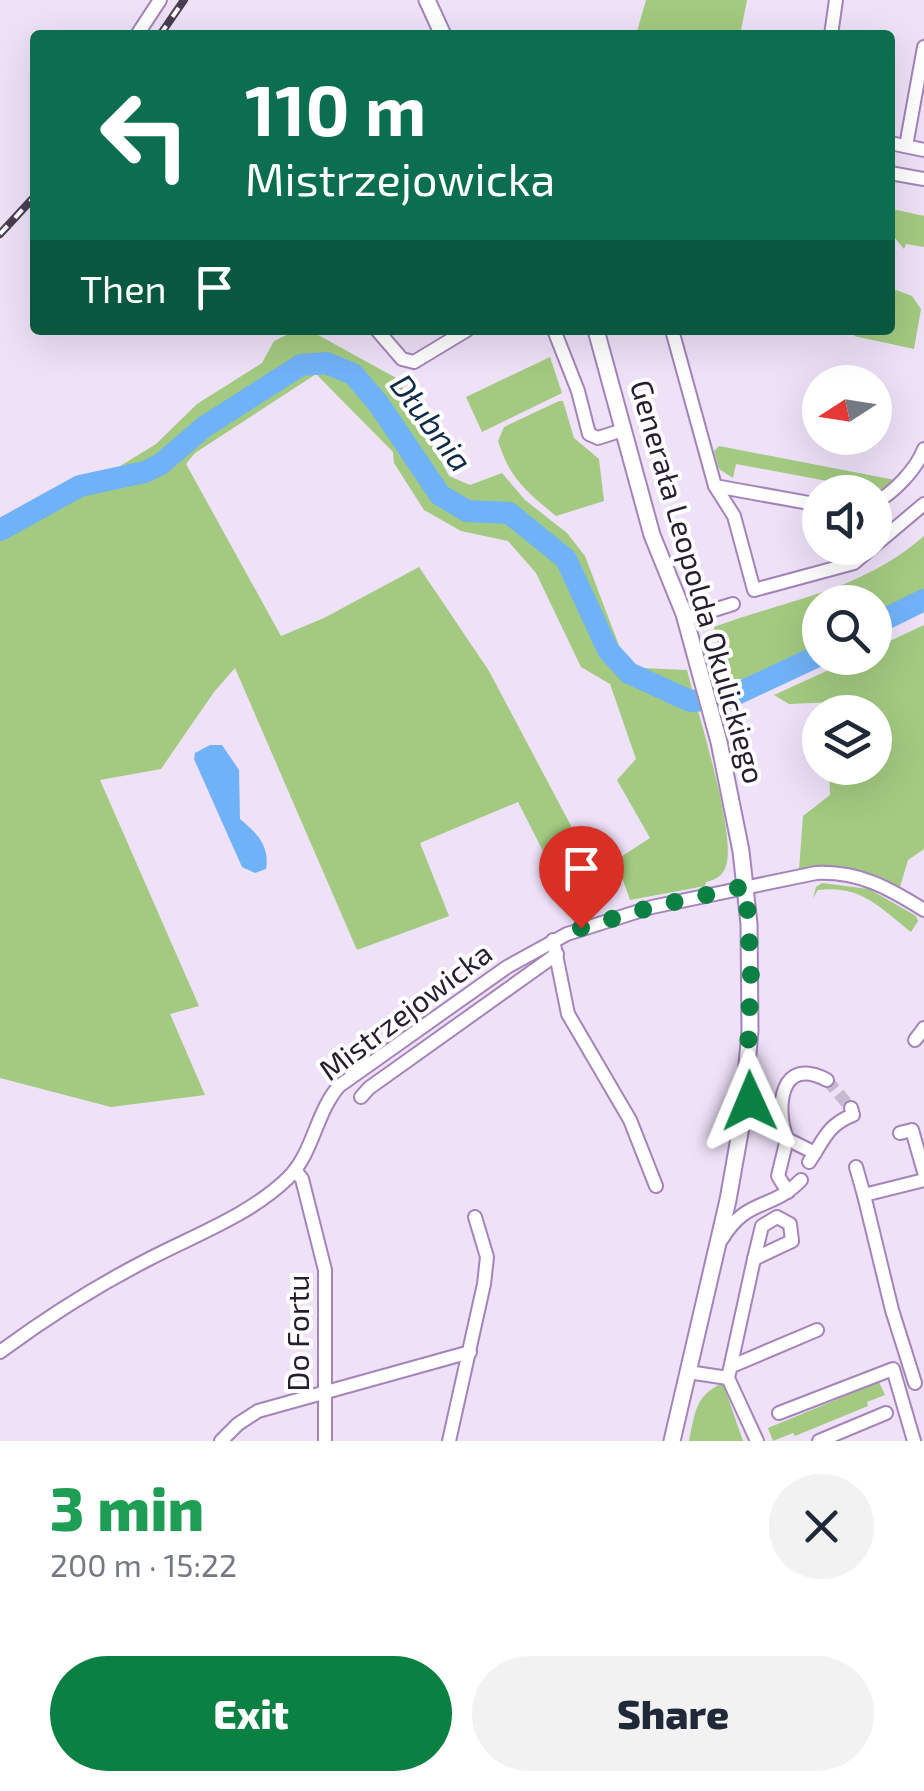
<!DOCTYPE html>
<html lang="en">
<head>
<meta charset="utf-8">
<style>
  body { margin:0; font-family:"Exo 2",sans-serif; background:#f2f2f3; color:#1f2937; height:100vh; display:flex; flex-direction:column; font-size:38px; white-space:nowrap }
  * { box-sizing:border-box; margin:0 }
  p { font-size:32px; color:#747a83 }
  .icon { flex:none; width:55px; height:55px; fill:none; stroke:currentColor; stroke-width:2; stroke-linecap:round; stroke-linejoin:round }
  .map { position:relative; height:1441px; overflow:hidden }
  .drawer { display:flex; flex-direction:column; background:#fff; flex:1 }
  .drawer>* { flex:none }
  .top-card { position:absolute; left:30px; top:30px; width:865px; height:305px; border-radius:10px; box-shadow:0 10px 40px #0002; background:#0b6e4f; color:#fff; overflow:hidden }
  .needle { width:65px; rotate:258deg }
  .fabs { position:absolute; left:802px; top:365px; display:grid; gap:20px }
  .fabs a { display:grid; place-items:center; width:90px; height:90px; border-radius:50%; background:#fff; box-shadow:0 10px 40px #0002; font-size:50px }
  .pin { position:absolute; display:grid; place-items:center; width:85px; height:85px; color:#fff; margin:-102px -42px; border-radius:50% 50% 50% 0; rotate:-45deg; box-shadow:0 0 10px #0007 }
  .pin .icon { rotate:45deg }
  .me { position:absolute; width:110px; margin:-55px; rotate:359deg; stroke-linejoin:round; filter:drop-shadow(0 0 8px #0008) }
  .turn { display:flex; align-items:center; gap:35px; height:210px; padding:0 50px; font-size:45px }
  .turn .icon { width:130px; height:130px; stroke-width:2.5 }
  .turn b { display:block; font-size:70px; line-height:85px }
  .then { display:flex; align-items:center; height:95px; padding:0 50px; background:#0003; gap:20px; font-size:38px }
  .round { display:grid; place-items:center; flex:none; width:105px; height:105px; border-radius:52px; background:#f2f2f3 }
  .headline { display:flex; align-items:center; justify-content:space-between; height:170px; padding:0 50px }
  h1 { font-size:60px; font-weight:800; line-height:75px; color:#1e9e55 }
  .cta { display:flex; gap:20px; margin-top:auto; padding:20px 50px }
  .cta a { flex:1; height:115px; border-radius:60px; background:#0b8043; color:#fff; font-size:40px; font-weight:800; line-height:115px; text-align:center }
  .cta a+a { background:#f2f2f3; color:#1f2937 }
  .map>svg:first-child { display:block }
  .green { fill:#a3ca80 }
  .water { fill:#70b2f8 }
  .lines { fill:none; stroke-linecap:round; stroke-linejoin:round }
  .river { stroke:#70b2f8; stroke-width:22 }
  .minor-tunnel { stroke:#c6bad0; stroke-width:12; stroke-dasharray:12 6; stroke-linecap:butt }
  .minor-casing { stroke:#a484b9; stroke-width:16 }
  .major-casing { stroke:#a484b9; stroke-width:19 }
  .minor { stroke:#fff; stroke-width:12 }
  .major { stroke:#fff; stroke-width:15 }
  .rail-casing { stroke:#493d52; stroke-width:8 }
  .rail { stroke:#fff; stroke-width:4; stroke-dasharray:11; stroke-linecap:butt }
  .route { stroke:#0b8043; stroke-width:18; stroke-dasharray:0 32.4 }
  .labels { text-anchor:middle; stroke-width:8; stroke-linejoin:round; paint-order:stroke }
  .street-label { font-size:30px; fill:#281c31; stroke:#fff }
  .water-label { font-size:32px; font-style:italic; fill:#102b47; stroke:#fff }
</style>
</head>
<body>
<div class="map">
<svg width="924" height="1441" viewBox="0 0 924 1441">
  <rect width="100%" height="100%" fill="#eee1f8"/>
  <!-- green -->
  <g class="green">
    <path d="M646,0H747L740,35H636Z"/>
    <path d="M897,210L924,216V247L906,244L904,249L890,232V211Z"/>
    <path d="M896,290L912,296L921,309L914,349L854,336L859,330H890V293Z"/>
    <path d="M297,330H309L398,379L449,476L470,485L502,473L525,500L567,533L585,556L623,656L641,668L687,670C697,710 734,826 727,862C724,875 718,879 706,882L705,886L630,900L616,860L650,838L617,780L636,759L610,684L581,667L536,573L508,541L461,531L424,510L394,463L393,452L316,374L195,453L186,464L281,636L324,618L419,567L489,671L605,890L573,910L518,802L420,843L449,916L357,950L235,668L214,692L161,769L100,780L199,1006L170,1014L205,1095L111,1107L0,1078V540L156,444L197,404L262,363L274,341Z"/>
    <path d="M550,357L562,393L482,432L466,397Z"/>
    <path d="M559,401H563L574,438L599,459L604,501L556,516C526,491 510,479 498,441L504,427Z"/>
    <path d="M719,446L895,480L880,491L868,492L869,483L855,480L854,486L736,464L733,478L719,469L714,451Z"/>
    <path d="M924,536V589L875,615V602H820V643L744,679L728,680L714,627C790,599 861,591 924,536Z"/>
    <path d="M924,625V849L908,860L900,887L879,876L799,870L803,816L830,795L829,768H875V712H827L836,702L789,704L774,695L855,658H875V648Z"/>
    <path d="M822,883L869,889L916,916L918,921L911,932C880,908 862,885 818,890L813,898L816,887Z"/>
    <path d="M879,1382L885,1395L867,1402L868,1406L795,1436L793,1433L773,1441L768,1428Z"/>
    <path d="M723,1383L743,1441H689C695,1413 695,1395 723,1383Z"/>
  </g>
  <!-- water -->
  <path class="water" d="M210,745H222L239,770L240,819C257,833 270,846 266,869L255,873L242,867L194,759L195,753Z"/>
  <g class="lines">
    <!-- river -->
    <g class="river">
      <path d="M0,530L80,486L145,472L161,464L204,427L301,365L326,363L353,374L378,403L440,495L467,511L509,513L566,559L608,650L629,673L690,701L726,699L820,655"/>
      <path d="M875,624L924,600"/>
    </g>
    <!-- minor-tunnel -->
    <path class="minor-tunnel" d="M827,1080L851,1108"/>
    <defs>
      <g id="minor">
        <path d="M137,35L160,0"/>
        <path d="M831,35L836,0"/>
        <path d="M890,143L924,150"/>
        <path d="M906,146L924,47"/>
        <path d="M890,173L924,179"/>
        <path d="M377,330L402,359L414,362L467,330"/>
        <path d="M554,330L578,391L589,434L598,438L623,430"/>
        <path d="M672,330L715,486L820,505"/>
        <path d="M715,486L734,516L754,590L854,563L924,504"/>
        <path d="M875,503C894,492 916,470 924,449"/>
        <path d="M685,619L733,604"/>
        <path d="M553,940L568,1014L630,1120L656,1186"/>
        <path d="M915,1040L924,1028"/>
        <path d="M748,1087L754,1110L782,1128"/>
        <path d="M361,1097L369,1088L557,954"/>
        <path d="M900,1133L912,1130L924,1172"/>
        <path d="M787,1139L778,1176L788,1192"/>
        <path d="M815,1153L787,1139C775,1108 780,1055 827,1080"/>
        <path d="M809,1162C824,1140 827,1125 853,1115L851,1108"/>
        <path d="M856,1167L864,1195"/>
        <path d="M295,1170L302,1179L325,1270V1441"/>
        <path d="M777,1217L790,1224L792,1241L754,1259L762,1226Z"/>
        <path d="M722,1239C747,1197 771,1211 801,1180"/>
        <path d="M754,1259L728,1378L757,1441"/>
        <path d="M0,1352C46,1318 98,1285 149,1259C195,1235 250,1215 288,1178C314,1152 315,1114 339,1086L507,967L567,934L652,907L816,873C859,871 889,888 924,910"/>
        <path d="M732,1366L817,1330"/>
        <path d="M688,1372L728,1378"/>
        <path d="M915,1383L892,1310L864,1195L924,1180"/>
        <path d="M779,1413L893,1369L914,1441"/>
        <path d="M221,1441L238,1424L258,1411L470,1352"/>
        <path d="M449,1441L484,1284L487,1257L475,1217"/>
        <path d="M819,1441L886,1413"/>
      </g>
      <g id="major">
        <path d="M427,0L443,35"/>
        <path d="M596,330L652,535L684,614L719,742L741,851L749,924L750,1031L742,1121L728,1200L672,1441"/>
      </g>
    </defs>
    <!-- minor casing -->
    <use href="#minor" class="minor-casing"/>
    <!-- major casing -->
    <use href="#major" class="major-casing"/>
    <!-- minor -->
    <use href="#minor" class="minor"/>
    <!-- major -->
    <use href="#major" class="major"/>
    <defs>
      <g id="rail">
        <path d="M160,35L184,0"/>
        <path d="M0,234L35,196"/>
      </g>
    </defs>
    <!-- rail casing -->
    <use href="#rail" class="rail-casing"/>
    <!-- rail -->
    <use href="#rail" class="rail"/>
  </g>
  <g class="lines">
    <!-- route -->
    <path class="route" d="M581,928L652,907L746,886L751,972L747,1077L750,1101"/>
  </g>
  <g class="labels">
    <!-- street labels -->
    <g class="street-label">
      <text transform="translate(697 582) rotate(74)" y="10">Generała Leopolda Okulickiego</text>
      <text transform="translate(406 1012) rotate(-37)" y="10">Mistrzejowicka</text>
      <text transform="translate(299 1333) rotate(-90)" y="10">Do Fortu</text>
    </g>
    <!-- water labels -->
    <g class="water-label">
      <text transform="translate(431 423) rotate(53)" y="11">Dłubnia</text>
    </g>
  </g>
</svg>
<div class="fabs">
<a><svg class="needle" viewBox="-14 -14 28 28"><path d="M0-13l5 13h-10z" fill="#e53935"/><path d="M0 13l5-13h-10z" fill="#747a83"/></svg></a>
<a><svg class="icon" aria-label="sound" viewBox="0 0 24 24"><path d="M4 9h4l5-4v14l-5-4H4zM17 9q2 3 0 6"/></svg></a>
<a><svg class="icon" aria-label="search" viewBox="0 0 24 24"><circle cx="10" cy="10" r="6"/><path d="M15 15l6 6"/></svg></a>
<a><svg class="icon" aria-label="layers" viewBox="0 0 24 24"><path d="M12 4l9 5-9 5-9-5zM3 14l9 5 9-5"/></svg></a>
</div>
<div class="pin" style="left:581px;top:928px;background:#d93025"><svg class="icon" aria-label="arrive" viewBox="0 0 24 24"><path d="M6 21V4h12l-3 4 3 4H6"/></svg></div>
<svg class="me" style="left:750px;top:1101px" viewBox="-20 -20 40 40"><path d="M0-17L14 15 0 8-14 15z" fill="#0b8043" stroke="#fff" stroke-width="4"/></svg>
<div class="top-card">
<div class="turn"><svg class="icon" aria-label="left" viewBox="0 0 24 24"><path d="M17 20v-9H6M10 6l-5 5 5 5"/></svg><div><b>110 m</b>Mistrzejowicka</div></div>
<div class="then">Then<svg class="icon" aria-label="arrive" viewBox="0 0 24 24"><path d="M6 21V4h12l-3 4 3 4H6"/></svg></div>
</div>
</div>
<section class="drawer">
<div class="headline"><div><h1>3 min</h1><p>200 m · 15:22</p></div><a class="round"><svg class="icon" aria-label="close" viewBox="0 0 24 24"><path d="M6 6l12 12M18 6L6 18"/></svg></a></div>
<div class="cta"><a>Exit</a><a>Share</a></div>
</section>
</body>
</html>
